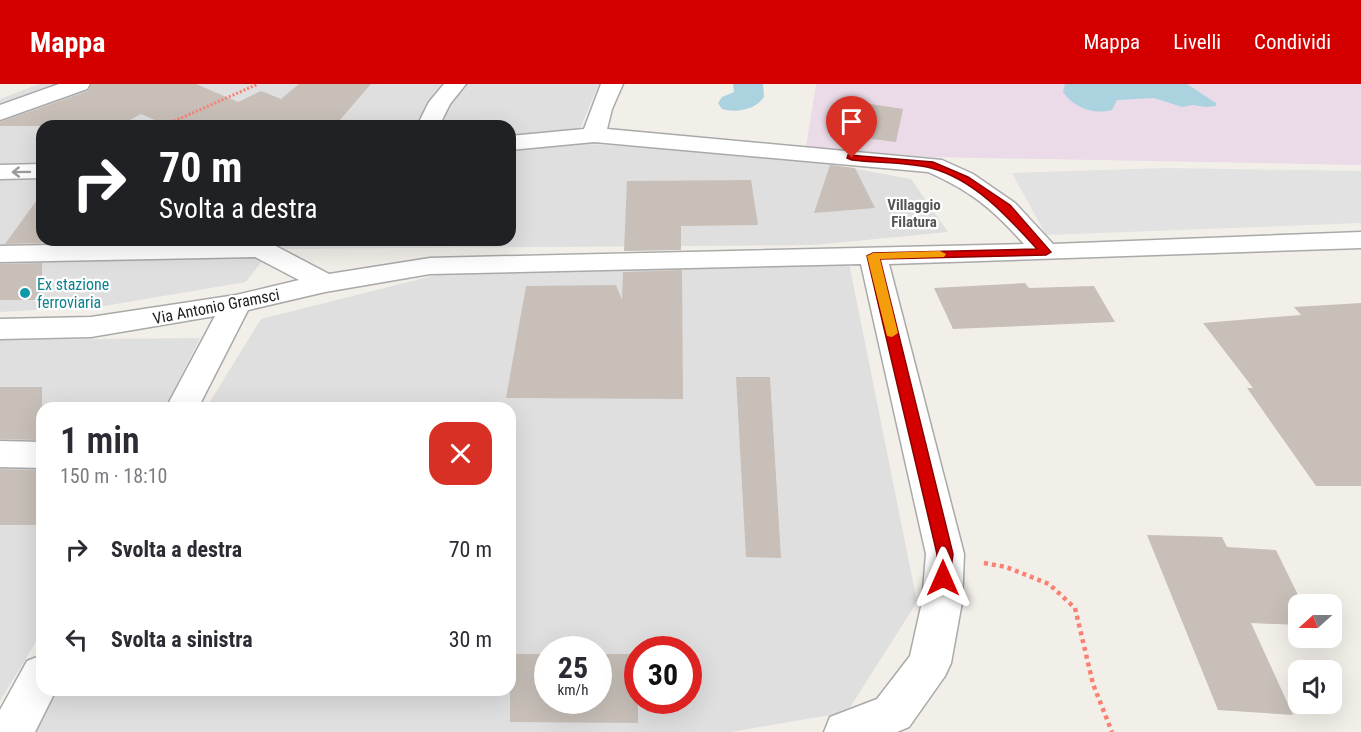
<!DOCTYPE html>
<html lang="it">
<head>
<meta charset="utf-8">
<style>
  body { margin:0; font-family:"Roboto Condensed",sans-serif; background:#f7f7f7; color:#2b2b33; height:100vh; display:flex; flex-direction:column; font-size:22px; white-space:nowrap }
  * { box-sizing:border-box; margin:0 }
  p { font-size:20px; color:#7c7c81 }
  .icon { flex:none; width:33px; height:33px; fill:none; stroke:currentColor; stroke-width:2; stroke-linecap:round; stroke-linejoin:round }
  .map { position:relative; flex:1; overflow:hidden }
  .panel { position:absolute; left:36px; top:318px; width:480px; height:294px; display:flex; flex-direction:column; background:#fff; border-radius:18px; box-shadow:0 6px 24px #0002 }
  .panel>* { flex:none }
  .hud { position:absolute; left:36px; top:36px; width:480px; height:126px; border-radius:18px; box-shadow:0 6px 24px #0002; background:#202124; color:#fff; overflow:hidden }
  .needle { width:39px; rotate:249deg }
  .buttons { position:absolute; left:1288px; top:510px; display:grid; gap:12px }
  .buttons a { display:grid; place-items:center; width:54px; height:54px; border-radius:12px; background:#fff; box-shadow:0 6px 24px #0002; font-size:30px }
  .speed { position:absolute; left:534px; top:552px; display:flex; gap:12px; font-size:30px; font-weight:700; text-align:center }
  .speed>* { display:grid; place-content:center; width:78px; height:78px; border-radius:50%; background:#fff; box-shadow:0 6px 24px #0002; line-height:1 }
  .speed small { font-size:15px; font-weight:400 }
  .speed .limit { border:9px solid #d22; background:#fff; color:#111 }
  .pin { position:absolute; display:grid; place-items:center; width:51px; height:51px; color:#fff; margin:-62px -26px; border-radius:50% 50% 50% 0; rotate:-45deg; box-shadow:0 0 6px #0007 }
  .pin .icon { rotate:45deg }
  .me { position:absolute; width:66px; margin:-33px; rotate:0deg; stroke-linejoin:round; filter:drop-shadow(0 0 4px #0008) }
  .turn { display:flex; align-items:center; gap:21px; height:126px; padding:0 24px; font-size:27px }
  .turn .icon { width:78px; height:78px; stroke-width:2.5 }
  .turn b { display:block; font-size:42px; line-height:51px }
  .round { display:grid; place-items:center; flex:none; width:63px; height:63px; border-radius:18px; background:#f7f7f7 }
  .head { display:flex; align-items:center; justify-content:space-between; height:102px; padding:0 24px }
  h1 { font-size:36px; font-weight:600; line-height:45px }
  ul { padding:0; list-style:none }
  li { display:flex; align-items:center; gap:18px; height:90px; padding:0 24px }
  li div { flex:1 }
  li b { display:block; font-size:22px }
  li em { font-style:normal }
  header { display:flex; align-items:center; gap:36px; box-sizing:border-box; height:84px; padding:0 30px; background:#d40000; color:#fff }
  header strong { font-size:28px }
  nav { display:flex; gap:33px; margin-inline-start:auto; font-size:21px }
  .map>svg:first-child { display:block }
  .residential { fill:#e0dfdf; fill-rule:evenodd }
  .industrial { fill:#ebdbe8 }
  .parking { fill:#e2e2e2 }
  .water { fill:#aad3df }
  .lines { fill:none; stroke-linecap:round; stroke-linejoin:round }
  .canal { fill:#aad3df; fill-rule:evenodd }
  .building { fill:#c7bfb8 }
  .minor-casing { stroke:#a9a9a9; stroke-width:3 }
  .path-far1 { stroke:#fa8072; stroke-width:3; stroke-dasharray:2 2; stroke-linecap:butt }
  .path { stroke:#fa8072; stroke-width:4.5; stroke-dasharray:4 4; stroke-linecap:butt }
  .minor { fill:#fff; fill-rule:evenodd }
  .oneway { stroke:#9c9c9c }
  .route { fill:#d40000; stroke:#8a0000; stroke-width:1.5 }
  .slow { fill:#f59e0b }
  .culture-dot { fill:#0f9aa8; stroke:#fff; stroke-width:2 }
  .labels { text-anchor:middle; stroke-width:4.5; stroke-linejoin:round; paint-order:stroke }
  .far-neighbourhood-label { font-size:15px; font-weight:bold; fill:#555; stroke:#fff }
  .culture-label { font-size:16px; fill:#0d838f; stroke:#fff; text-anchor:start }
  .street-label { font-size:16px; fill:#222; stroke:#fff }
</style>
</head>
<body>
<header>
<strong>Mappa</strong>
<nav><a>Mappa</a><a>Livelli</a><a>Condividi</a></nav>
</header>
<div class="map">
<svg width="1361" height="648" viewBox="0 0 1361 648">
  <rect width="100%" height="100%" fill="#f2efe9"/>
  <!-- residential -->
  <g class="residential">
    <path d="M39,0H599L574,59L790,73L911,95L948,148L815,161L271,165L246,198L104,222L0,228V15ZM42,42H510V156H42Z"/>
    <path d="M848,174L917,518L847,628L731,648H28L50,606H510V324H206L261,235L448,188ZM548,566H598V616H548ZM638,566H688V616H638Z"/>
    <path d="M200,254L165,324H42V548L0,617V256Z"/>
  </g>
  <!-- industrial -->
  <path class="industrial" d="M816,0H1361V81L929,73L806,63Z"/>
  <!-- parking -->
  <path class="parking" d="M1166,84L1361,87V139L1046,151L1012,89Z"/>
  <!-- water -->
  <path class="water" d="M1065,0H1187L1216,19V22L1206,23L1192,21L1182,23L1154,14L1117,16L1112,26C1094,31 1074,24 1063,8Z"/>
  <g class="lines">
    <!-- canal -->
    <path class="canal" d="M733,0H763L764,13C755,26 737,29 722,25L718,19L722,13L734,8Z"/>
  </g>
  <!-- building -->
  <g class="building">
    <path d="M92,0H196L238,18L261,7L281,15L299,0H371L339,37L344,38L343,42H169L141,30L119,42H0V38L88,7Z"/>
    <path d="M851,17L903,25L896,58L840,51Z"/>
    <path d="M830,81L855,84L875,124L814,129Z"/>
    <path d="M751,96L758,141L681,142V166L624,167L627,97Z"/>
    <path d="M42,109V159L5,160Z"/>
    <path d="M42,179V216H0V180Z"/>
    <path d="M682,186L683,315L506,314L526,202L616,201L622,216L623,188Z"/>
    <path d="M1025,199L1029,204L1094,202L1115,238L953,245L934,204Z"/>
    <path d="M1361,219V402H1316L1247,304H1253L1203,239L1301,231L1294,223Z"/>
    <path d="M736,293H770L781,474L746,473Z"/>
    <path d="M0,303H42V356L0,355Z"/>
    <path d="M0,385L42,386V441H0Z"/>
    <path d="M1147,451L1222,453L1227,463L1276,466L1299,513V541L1251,539L1293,631L1218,626Z"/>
    <path d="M510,570H548V616H598V570H638V639L510,638Z"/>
  </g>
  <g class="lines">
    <defs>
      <g id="minor">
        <path d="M59,0H90L87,5L0,36V21Z"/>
        <path d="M444,0H466L450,20L439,42H417L429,18Z"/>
        <path d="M601,0H623L612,25L607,45L942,76L973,90L1015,119L1053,160L1361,148V164L889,180L964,470L962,518L951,579L945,592L909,643L897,648H824L830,633L877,615L910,572L922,518L926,470L861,180L430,190L325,208L248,226L198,324H166L215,232L91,253L0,255V235L91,233L236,211L299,196L255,173L0,178V162L260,157L270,159L329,190L430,174L1024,160C993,125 971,107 928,88L594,58L510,66V52L584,45Z"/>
        <path d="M42,80V94L0,95V81Z"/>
        <path d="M0,357L42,358V384L0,383Z"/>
        <path d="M42,571V606H56L35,648H0V626L27,577Z"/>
      </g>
    </defs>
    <!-- minor casing -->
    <use href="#minor" class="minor-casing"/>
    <!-- path-far1 -->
    <path class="path-far1" d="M163,42L258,0"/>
    <!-- path -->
    <path class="path" d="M984,479L1006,483L1049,500L1075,524L1093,600L1112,648"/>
    <!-- minor -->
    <use href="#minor" class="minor"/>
  </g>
  <!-- one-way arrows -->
  <defs><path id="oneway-shaft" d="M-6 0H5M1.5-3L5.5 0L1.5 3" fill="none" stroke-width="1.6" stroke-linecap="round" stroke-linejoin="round" transform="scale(1.5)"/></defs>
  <use class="oneway" href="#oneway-shaft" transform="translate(21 88) rotate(179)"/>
  <!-- route -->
  <path class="route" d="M848,71L933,78L968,93L1010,121L1051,168L1046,171L880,175L953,470L949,499L943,501L938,499L935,494L937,470L867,172L873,169L1037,165C1008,133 975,96 931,84C908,78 876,79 852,76L847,74Z"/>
  <!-- slow -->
  <path class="slow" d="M940,167L946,170L944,173L880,175L898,249L892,253L887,252L867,172L873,169Z"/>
  <!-- markers -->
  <circle class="culture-dot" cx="25" cy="209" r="6"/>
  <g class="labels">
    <!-- far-neighbourhood labels -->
    <g class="far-neighbourhood-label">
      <text x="914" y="126">Villaggio<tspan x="914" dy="17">Filatura</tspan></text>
    </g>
    <!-- culture labels -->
    <g class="culture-label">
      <text x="37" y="206">Ex stazione<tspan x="37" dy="18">ferroviaria</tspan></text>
    </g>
    <!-- street labels -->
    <g class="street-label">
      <text transform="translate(216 222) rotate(-11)" y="6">Via Antonio Gramsci</text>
    </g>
  </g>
</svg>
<div class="buttons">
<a><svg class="needle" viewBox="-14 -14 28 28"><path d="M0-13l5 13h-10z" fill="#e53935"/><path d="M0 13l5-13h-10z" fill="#7c7c81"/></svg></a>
<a><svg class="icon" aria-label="sound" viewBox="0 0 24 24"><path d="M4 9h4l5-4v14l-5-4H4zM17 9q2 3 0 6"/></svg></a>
</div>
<div class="speed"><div>25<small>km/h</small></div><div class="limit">30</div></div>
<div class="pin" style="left:852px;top:74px;background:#d93025"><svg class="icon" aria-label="arrive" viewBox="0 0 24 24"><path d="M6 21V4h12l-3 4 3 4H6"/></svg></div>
<svg class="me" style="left:943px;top:494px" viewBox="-20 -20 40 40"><path d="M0-17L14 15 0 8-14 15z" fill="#d40000" stroke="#fff" stroke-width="4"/></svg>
<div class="hud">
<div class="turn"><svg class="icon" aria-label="right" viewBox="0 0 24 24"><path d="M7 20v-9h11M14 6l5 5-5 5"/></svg><div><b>70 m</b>Svolta a destra</div></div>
</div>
<section class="panel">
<div class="head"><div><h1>1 min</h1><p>150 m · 18:10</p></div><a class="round" style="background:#d93025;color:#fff"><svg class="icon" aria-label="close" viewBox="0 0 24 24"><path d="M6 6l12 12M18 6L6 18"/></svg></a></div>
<ul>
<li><svg class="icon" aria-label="right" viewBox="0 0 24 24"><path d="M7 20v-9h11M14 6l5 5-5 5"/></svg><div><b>Svolta a destra</b></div><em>70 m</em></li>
<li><svg class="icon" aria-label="left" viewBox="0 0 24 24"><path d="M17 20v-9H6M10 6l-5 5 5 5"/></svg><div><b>Svolta a sinistra</b></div><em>30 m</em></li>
</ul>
</section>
</div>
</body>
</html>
